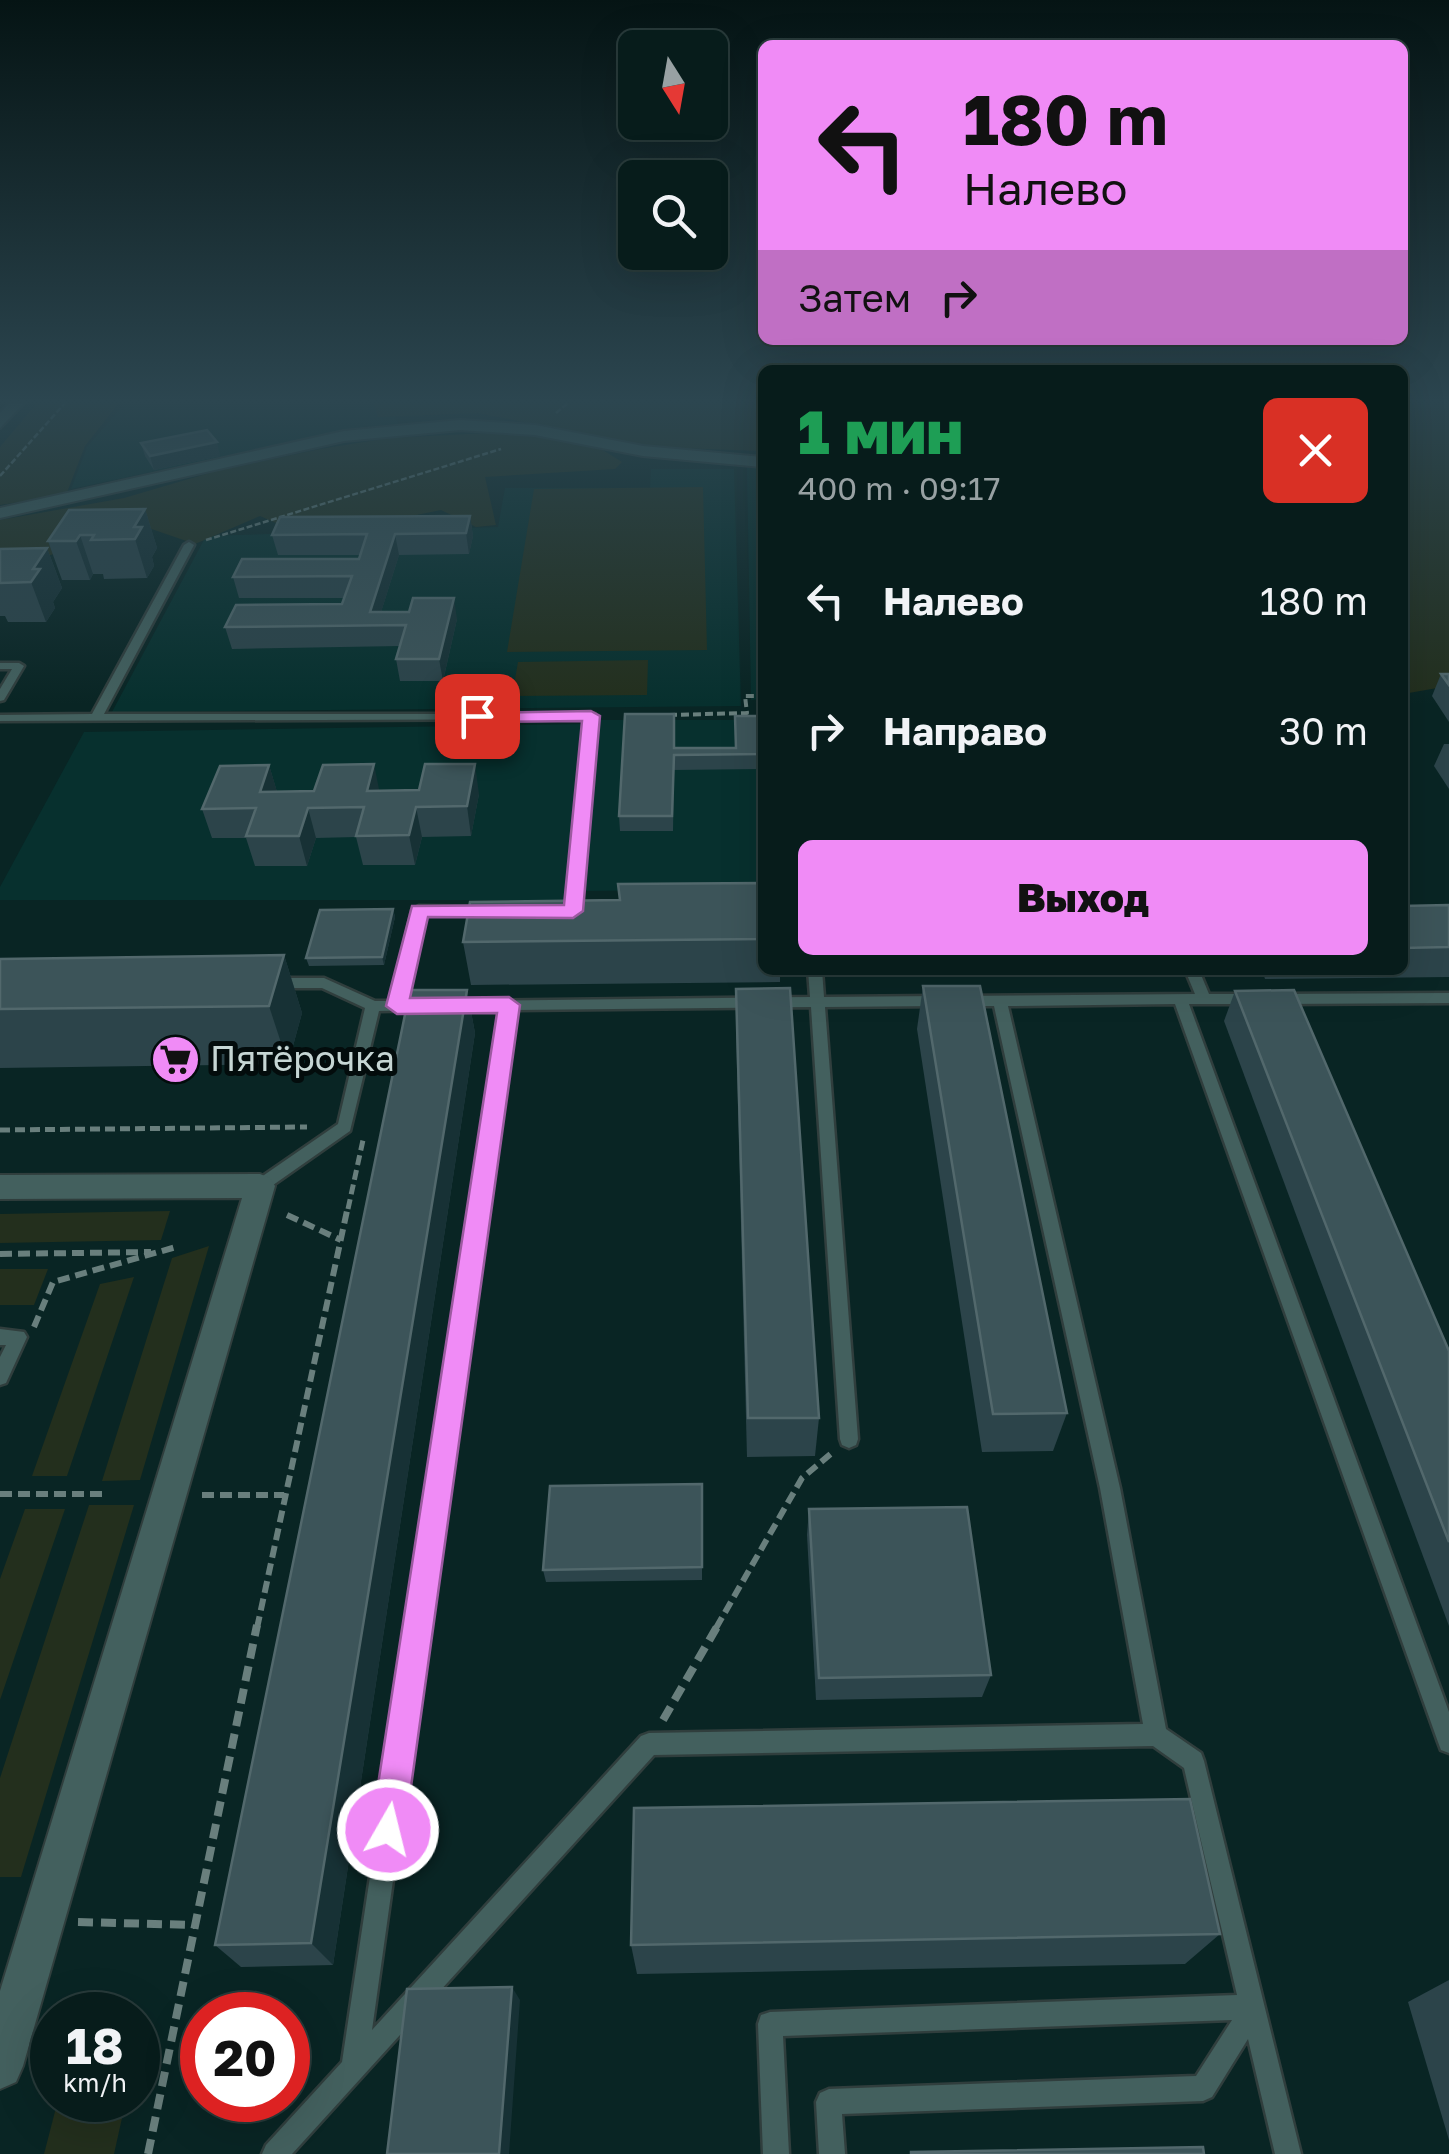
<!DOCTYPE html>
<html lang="ru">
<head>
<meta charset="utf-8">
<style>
  body { margin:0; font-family:"Golos Text",sans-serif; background:#152928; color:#f1f3f6; height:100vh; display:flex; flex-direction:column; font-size:38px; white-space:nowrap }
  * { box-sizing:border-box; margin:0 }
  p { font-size:32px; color:#98a1a3 }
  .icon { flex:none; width:55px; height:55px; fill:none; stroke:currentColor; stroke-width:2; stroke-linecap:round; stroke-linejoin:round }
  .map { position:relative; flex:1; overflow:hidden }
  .panel { position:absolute; left:758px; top:365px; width:650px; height:610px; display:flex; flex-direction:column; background:#071c1b; border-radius:15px; box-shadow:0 10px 40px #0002,0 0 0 2px #283a3a }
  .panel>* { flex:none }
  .guide { position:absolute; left:758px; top:40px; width:650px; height:305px; border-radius:15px; box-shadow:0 10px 40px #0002,0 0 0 2px #283a3a; background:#f08bf6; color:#111; overflow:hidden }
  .needle { width:65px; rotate:169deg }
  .fabs { position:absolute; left:618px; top:30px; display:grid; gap:20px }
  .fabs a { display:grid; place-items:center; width:110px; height:110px; border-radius:15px; background:#071c1b; box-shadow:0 10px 40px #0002,0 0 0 2px #283a3a; font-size:50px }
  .speed { position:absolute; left:30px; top:1992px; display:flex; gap:20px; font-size:50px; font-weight:700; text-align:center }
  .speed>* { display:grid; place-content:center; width:130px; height:130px; border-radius:50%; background:#071c1b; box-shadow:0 10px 40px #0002,0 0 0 2px #283a3a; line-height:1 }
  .speed small { font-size:25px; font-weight:400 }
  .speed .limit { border:15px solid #d22; background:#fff; color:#111 }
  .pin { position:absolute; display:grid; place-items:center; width:85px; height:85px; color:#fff; margin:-42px; border-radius:20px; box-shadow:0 5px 15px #0006 }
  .me { position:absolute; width:110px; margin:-55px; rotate:8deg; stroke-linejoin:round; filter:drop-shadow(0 0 8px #0008) }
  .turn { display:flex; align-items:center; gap:35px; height:210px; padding:0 40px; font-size:45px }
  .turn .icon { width:130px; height:130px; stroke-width:2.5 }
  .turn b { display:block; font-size:70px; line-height:85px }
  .then { display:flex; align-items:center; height:95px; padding:0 40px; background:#0003; gap:20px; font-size:38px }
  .round { display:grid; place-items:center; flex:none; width:105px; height:105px; border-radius:15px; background:#152928 }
  .head { display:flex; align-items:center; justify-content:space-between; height:170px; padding:0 40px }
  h1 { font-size:60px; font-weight:800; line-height:75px; color:#1e9e55 }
  .cta { display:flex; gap:20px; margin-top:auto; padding:20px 40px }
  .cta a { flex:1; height:115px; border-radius:15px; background:#f08bf6; color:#111; font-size:40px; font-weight:800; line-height:115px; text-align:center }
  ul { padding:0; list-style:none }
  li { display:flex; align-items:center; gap:30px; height:130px; padding:0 40px }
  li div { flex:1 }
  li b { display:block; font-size:38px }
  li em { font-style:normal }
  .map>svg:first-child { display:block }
  .built { fill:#07302e }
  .green { fill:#232f1d }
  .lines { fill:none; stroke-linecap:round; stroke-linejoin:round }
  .service-casing { stroke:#303e3d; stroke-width:5 }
  .minor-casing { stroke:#303e3d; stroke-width:4 }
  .tertiary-casing { stroke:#303e3d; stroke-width:4 }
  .secondary-casing { stroke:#303e3d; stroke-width:4 }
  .path-far4 { stroke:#697f7d; stroke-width:2.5; stroke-dasharray:6 2.5; stroke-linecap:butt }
  .path-far3 { stroke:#697f7d; stroke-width:4; stroke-dasharray:8 4; stroke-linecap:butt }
  .path-far2 { stroke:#697f7d; stroke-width:5; stroke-dasharray:10 5; stroke-linecap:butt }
  .path-far1 { stroke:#697f7d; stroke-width:6; stroke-dasharray:12 6; stroke-linecap:butt }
  .path { stroke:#697f7d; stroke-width:8; stroke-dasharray:15 8; stroke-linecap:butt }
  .service { fill:#43605e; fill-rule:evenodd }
  .minor { fill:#43605e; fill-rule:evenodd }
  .tertiary { fill:#43605e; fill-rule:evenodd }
  .secondary { fill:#43605e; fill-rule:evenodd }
  .wall { fill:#2c444a }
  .shaded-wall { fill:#173135 }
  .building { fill:#3c5459; stroke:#52686c; stroke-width:2.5 }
  .route { fill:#f08bf6; stroke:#9c5aa0; stroke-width:2.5 }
  .labels { text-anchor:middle; stroke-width:10; stroke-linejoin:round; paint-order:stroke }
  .poi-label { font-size:35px; fill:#c6d6d4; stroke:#030c0c; text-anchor:start }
</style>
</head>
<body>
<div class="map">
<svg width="1449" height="2154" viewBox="0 0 1449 2154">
  <rect width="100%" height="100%" fill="#092524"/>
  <!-- built -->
  <g class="built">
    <path d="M125,403H390L398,424L367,426L71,489L87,447Z"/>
    <path d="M747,466L762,467V699L751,700Z"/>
    <path d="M651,469H734L741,706L112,712L206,536L498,527L505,488H650Z"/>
    <path d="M596,720H762V889L581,891Z"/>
    <path d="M587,724L564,900H0V887L84,732Z"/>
  </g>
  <!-- green -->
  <g class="green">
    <path d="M37,403H119L85,446L66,495L0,505V447Z"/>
    <path d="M373,403H762V451L650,447L478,413L378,417Z"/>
    <path d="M1403,403H1449V686L1403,694Z"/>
    <path d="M511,432L593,444L622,462L615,469L485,477L496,525L476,527L441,510L308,537L260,516L195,544L140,525L0,572V520L124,498L216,471L320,449L389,438Z"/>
    <path d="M703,487L707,650L507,652L534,489Z"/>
    <path d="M648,660L647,695L512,696L518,662Z"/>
    <path d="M170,1211L161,1240L0,1243V1214Z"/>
    <path d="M209,1246L140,1480L102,1481L172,1258Z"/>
    <path d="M0,1269H48L34,1305H0Z"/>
    <path d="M134,1277L67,1476H32L100,1284Z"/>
    <path d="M89,1505H134L21,1877H0V1778Z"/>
    <path d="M25,1509H65L0,1700V1579Z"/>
    <path d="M58,2100H126L114,2154H44Z"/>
  </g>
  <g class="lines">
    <defs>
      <g id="service">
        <path d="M189,542L194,545L104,714H595L578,914H568L566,911L585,719L0,721V715L92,714L184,545Z"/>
        <path d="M0,663H19L24,666L4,700L0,701V689L12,669H0Z"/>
        <path d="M419,906L489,907L496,911L489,915L425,914L405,1001L430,1002L432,1006L430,1010L379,1011L350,1131L266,1190H254L252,1186L254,1182L338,1124L365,1008L322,988H272L265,983L272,978H324L375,1001H391L412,910Z"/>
        <path d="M808,970H822L824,997L940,996L947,1001L940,1006L825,1007L858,1439L856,1445L849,1448L842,1445L840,1439L811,1007L515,1010L372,2030L641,1736L649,1733L1143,1724L1100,1488L994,1006H963L956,1001L963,996L1195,994L1185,970H1199L1209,994H1250L1257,999L1250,1004H1189L1449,1712V1753L1441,1750L1438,1742L1175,1004L1008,1006L1120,1488L1166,1729L1201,1753L1204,1761L1301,2154H1275L1248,2039L1212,2097L1203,2101L842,2114L845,2154H819L816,2102L820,2093L829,2089L1196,2076L1232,2020L783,2036L789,2154H763L758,2024L761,2015L770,2012L1237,1995L1184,1768L1153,1746L654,1755L292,2154H262L266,2145L342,2062L501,1010L453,1011L446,1006L453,1001L810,997Z"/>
        <path d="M1449,993V1003L1278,1004L1271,999L1278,994Z"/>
        <path d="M0,1329L24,1332L27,1337L6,1383L0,1385V1357L6,1345H0Z"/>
      </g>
      <path id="minor" d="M460,420L535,425L643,446L762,457V467L643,456L535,435L460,430L344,441L0,518V508L344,431Z"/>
      <path id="tertiary" d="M260,1174L270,1178L275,1186L23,2066L16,2082L0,2089V1991L242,1198L0,1199V1175Z"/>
      <path id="secondary" d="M9,403H24L0,428V413Z"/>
    </defs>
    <!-- service casing -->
    <use href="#service" class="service-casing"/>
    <!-- minor casing -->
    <use href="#minor" class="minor-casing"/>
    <!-- tertiary casing -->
    <use href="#tertiary" class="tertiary-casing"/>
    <!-- secondary casing -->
    <use href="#secondary" class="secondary-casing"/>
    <!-- path-far4 -->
    <g class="path-far4">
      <path d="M556,413L568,403"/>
      <path d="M0,476L65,403"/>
      <path d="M206,540L501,449"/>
    </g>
    <!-- path-far3 -->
    <path class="path-far3" d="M669,715L747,713L745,696H762"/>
    <!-- path-far2 -->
    <g class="path-far2">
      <path d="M0,1130L307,1127"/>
      <path d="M348,1209L363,1140"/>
    </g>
    <!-- path-far1 -->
    <g class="path-far1">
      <path d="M287,1215L341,1240"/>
      <path d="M0,1254L151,1252"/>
      <path d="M34,1327L53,1282L176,1247"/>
      <path d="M0,1494H108"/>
      <path d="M202,1495H284"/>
      <path d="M257,1628L348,1206"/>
      <path d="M716,1628L802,1478L833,1452"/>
    </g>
    <!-- path -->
    <g class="path">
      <path d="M663,1720L718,1625"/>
      <path d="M78,1922L195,1925"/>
      <path d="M148,2154L257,1625"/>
    </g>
    <!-- service -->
    <use href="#service" class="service"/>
    <!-- minor -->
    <use href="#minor" class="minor"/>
    <!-- tertiary -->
    <use href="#tertiary" class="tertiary"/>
    <!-- secondary -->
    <use href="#secondary" class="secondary"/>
  </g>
  <!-- wall -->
  <g class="wall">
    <path d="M141,443L220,456L154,470L145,456Z"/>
    <path d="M145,509L157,548L152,557L154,566L147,578L104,579L103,574H93L90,580H62L48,541Z"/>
    <path d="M470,516L473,536L469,554L399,555L381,612L457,619L443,681H400L396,659L400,646L232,649L225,627L342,604L345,598H239L233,577L359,559L360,555H278L272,535Z"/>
    <path d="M47,548L62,588L53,602L55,608L46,622H8L5,616H0V549Z"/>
    <path d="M1441,674H1449V722L1432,696Z"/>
    <path d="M762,716V769L674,770L673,831H620L619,816L674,748H735Z"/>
    <path d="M1444,744H1449V789L1434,766Z"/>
    <path d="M269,765L277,792L380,791L479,794L471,836L422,837L415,865H363L356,837L316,838L307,866H255L246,838H212L202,809Z"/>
    <path d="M762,883V970H806V976H780V982L471,985L463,942L620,900Z"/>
    <path d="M1449,905V977L1265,979L1262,970H1402V906Z"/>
    <path d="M393,909L395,917L384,965L309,966L306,958Z"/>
    <path d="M284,955L302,1013L288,1064L0,1068V959Z"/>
    <path d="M923,986L1067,1413L1053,1451L982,1452L917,1029Z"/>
    <path d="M736,989L819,1418L815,1456L747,1457L736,1032Z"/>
    <path d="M467,990L475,1033L333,1965L241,1967L215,1945Z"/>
    <path d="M1235,991L1449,1351V1626L1224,1021Z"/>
    <path d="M702,1484V1580L546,1582L543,1570Z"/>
    <path d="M809,1509L991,1675L982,1697L816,1700L807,1535Z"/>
    <path d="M1220,1934L1185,1964L637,1974L631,1945Z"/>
    <path d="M1449,1980V2140L1408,2002Z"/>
  </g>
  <!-- shaded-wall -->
  <g class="shaded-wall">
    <path d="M217,442L220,456L154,470L150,456Z"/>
    <path d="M145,509L157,548L152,557L154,566L147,578L135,539L134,527Z"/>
    <path d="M470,516L473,536L469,554L466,533Z"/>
    <path d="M395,534L399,555L377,625L370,612Z"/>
    <path d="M80,535L93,574L90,580L76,541Z"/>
    <path d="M47,548L62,588L53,602L55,608L46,622L31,582L33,569Z"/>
    <path d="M454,598L457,619L443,681L439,659Z"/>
    <path d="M374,764L380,794L367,791Z"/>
    <path d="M475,764L479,794L471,836L467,806Z"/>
    <path d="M269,765L278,795L260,792Z"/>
    <path d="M416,807L422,837L415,865L409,835Z"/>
    <path d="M308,808L316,838L307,866L299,836Z"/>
    <path d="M393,909L395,917L384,965L382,957Z"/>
    <path d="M284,955L302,1013L288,1064L269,1006Z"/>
    <path d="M467,990L475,1033L333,1965L311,1943Z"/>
    <path d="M512,1987L520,2000L509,2154H499Z"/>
  </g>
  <!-- building -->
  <g class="building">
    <path d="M207,430L217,442L150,456L141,443Z"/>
    <path d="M145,509L134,527H142L135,539L91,540L94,535H80L76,541H48L69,510Z"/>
    <path d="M470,516L466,533L395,534L370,612H409L413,598H454L439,659H396L406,625L225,627L236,605L342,604L352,576L233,577L242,559H359L367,534L272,535L280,517Z"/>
    <path d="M47,548L33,569H40L31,582L0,583V549Z"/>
    <path d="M1441,674H1449V685Z"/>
    <path d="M625,714H674V748H736L735,716H762V754L674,755L672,816H619Z"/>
    <path d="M374,764L367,791L419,790L425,764H475L467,806L416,807L409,835L356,836L364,807L308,808L299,836H246L256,808L202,809L220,766L269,765L260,792L314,791L323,765Z"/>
    <path d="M762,883V939L463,942L470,902L620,900L618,884Z"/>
    <path d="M1449,905V947L1402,948V906Z"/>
    <path d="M393,909L382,957L306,958L320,910Z"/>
    <path d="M284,955L269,1006L0,1009V959Z"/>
    <path d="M923,986H980L1067,1413L993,1414Z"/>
    <path d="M790,988L819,1418H748L736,989Z"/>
    <path d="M410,990H467L311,1943L215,1945Z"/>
    <path d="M1294,990L1449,1351V1542L1235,991Z"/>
    <path d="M702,1484V1567L543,1570L550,1486Z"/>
    <path d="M967,1507L991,1675L819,1678L809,1509Z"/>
    <path d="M1190,1799L1220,1934L631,1945L634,1808Z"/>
    <path d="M512,1987L499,2154H387L407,1989Z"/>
    <path d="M1203,2147L1204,2154H911V2152Z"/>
  </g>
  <!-- sky -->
  <linearGradient id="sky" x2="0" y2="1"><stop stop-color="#051414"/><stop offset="0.57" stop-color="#2c4650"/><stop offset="1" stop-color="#2c4650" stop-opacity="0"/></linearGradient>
  <rect width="1449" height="704" fill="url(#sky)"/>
  <!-- route -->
  <path class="route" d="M591,711L600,716L583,911L573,918L428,917L410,998L509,997L520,1005L405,1830L400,1842L388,1847L376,1842L371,1830L497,1013L397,1014L386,1006L412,906L564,905L582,721L477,722L471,720V713Z"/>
  <!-- icons -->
  <defs>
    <symbol id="supermarket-disc" viewBox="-11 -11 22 22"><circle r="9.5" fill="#f08bf6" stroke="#030c0c"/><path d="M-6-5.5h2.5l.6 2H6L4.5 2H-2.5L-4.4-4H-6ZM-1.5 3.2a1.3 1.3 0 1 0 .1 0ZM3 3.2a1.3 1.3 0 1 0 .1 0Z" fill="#111"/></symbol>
  </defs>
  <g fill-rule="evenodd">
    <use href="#supermarket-disc" x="148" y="1032" width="55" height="55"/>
  </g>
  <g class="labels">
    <!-- poi labels -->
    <g class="poi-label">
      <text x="210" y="1071">Пятёрочка</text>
    </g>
  </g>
</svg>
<div class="fabs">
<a><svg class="needle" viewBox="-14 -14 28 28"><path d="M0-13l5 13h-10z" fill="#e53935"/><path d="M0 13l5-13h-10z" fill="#98a1a3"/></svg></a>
<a><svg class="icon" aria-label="search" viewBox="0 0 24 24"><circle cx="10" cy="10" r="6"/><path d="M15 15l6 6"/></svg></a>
</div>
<div class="speed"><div>18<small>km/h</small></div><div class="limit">20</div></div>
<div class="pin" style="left:477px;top:716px;background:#d93025"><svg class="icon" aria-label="arrive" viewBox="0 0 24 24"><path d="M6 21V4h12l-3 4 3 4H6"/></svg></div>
<svg class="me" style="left:388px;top:1830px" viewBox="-20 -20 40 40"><circle r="17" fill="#f08bf6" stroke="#fff" stroke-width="3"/><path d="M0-11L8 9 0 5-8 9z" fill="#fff"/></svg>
<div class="guide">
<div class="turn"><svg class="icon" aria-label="left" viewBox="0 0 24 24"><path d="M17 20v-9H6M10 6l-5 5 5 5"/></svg><div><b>180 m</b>Налево</div></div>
<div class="then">Затем<svg class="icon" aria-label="right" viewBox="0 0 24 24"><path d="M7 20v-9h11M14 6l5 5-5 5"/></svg></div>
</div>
<section class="panel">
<div class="head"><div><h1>1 мин</h1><p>400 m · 09:17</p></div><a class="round" style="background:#d93025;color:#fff"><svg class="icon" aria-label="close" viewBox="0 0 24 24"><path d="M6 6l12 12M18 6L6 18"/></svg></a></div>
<ul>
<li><svg class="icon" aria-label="left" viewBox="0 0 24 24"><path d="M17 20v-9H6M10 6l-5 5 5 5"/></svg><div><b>Налево</b></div><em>180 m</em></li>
<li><svg class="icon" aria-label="right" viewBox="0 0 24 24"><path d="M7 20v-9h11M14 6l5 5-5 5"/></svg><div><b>Направо</b></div><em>30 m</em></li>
</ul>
<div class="cta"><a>Выход</a></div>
</section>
</div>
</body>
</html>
